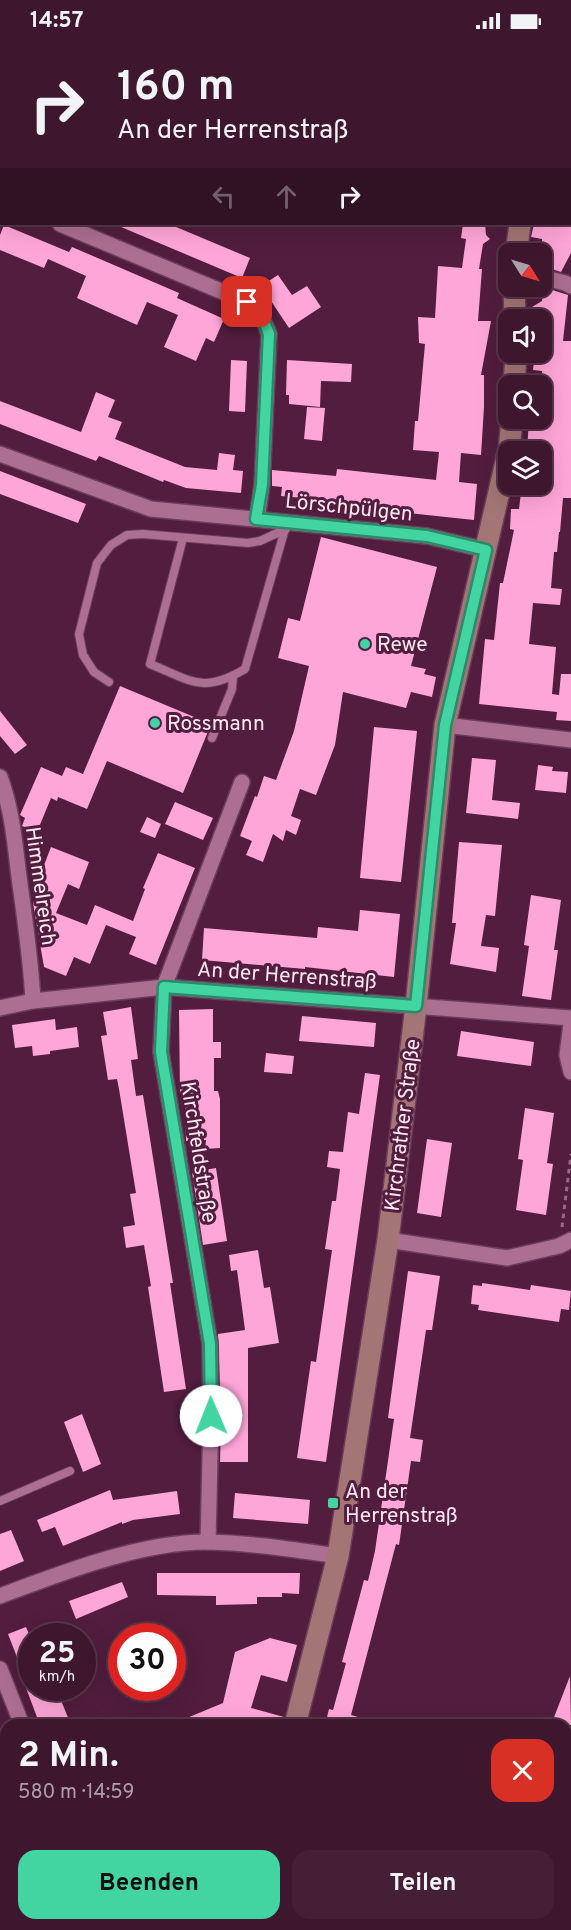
<!DOCTYPE html>
<html lang="de">
<head>
<meta charset="utf-8">
<style>
  body { margin:0; font-family:Overpass,sans-serif; background:#451f36; color:#f1f3f6; height:100vh; display:flex; flex-direction:column; font-size:22px; white-space:nowrap }
  * { box-sizing:border-box; margin:0 }
  p { font-size:20px; color:#ad9faa }
  .icon { flex:none; width:33px; height:33px; fill:none; stroke:currentColor; stroke-width:2; stroke-linecap:round; stroke-linejoin:round }
  .map { position:relative; flex:1; overflow:hidden }
  .panel { position:absolute; left:0px; top:1677px; width:572px; height:212px; display:flex; flex-direction:column; background:#3e162e; border-radius:18px 18px 0 0; box-shadow:0 6px 24px #0002,0 0 0 2px #57354a }
  .panel>* { flex:none }
  .guide { position:absolute; left:0px; top:0px; width:572px; height:183px; box-shadow:0 6px 24px #0002,0 0 0 2px #57354a; background:#3e162e; color:#f1f3f6; overflow:hidden }
  .needle { width:39px; rotate:127deg }
  .fabs { position:absolute; left:498px; top:201px; display:grid; gap:12px }
  .fabs a { display:grid; place-items:center; width:54px; height:54px; border-radius:12px; background:#3e162e; box-shadow:0 6px 24px #0002,0 0 0 2px #57354a; font-size:30px }
  .speed { position:absolute; left:18px; top:1581px; display:flex; gap:12px; font-size:30px; font-weight:700; text-align:center }
  .speed>* { display:grid; place-content:center; width:78px; height:78px; border-radius:50%; background:#3e162e; box-shadow:0 6px 24px #0002,0 0 0 2px #57354a; line-height:1 }
  .speed small { font-size:15px; font-weight:400 }
  .speed .limit { border:9px solid #d22; background:#fff; color:#111 }
  .pin { position:absolute; display:grid; place-items:center; width:51px; height:51px; color:#fff; margin:-26px; border-radius:12px; box-shadow:0 3px 9px #0006 }
  .me { position:absolute; width:66px; margin:-33px; rotate:359deg; stroke-linejoin:round; filter:drop-shadow(0 0 4px #0008) }
  .turn { display:flex; align-items:center; gap:21px; height:126px; padding:0 18px; font-size:27px }
  .turn .icon { width:78px; height:78px; stroke-width:2.5 }
  .turn b { display:block; font-size:42px; line-height:51px }
  .lanes { display:flex; align-items:center; height:57px; padding:0 18px; background:#0003; justify-content:center; gap:30px; direction:ltr }
  .lanes .off { opacity:.35 }
  .round { display:grid; place-items:center; flex:none; width:63px; height:63px; border-radius:18px; background:#451f36 }
  .overview { display:flex; align-items:center; justify-content:space-between; height:102px; padding:0 18px }
  h1 { font-size:36px; font-weight:700; line-height:45px }
  .action { display:flex; gap:12px; margin-top:auto; padding:12px 18px }
  .action a { flex:1; height:69px; border-radius:18px; background:#42d4a1; color:#111; font-size:24px; font-weight:700; line-height:69px; text-align:center }
  .action a+a { background:#451f36; color:#f1f3f6 }
  .status { display:flex; justify-content:space-between; align-items:center; height:42px; padding:0 30px; background:#3e162e; direction:ltr }
  .status svg { height:16px; fill:currentColor }
  .map>svg:first-child { display:block }
  .green { fill:#7e2f60 }
  .building { fill:#fea6d8 }
  .lines { fill:none; stroke-linecap:round; stroke-linejoin:round }
  .service-casing { stroke:#6a3e5a; stroke-width:10 }
  .minor-casing { stroke:#6a3e5a; stroke-width:18 }
  .tertiary-casing { stroke:#6a3e5a; stroke-width:21 }
  .secondary-casing { stroke:#6a3e5a; stroke-width:24 }
  .path { stroke:#946b84; stroke-width:3; stroke-dasharray:4.5 4.5; stroke-linecap:butt }
  .service { stroke:#ac6e91; stroke-width:8 }
  .minor { stroke:#ac6e91; stroke-width:15 }
  .tertiary { stroke:#ac6e91; stroke-width:18 }
  .secondary { stroke:#a37675; stroke-width:21 }
  .route-casing { stroke:#2b8a69; stroke-width:15 }
  .route { stroke:#42d4a1; stroke-width:10 }
  .poi-dot { fill:#42d4a1; stroke:#521d3e; stroke-width:2 }
  .labels { text-anchor:middle; stroke-width:6; stroke-linejoin:round; paint-order:stroke }
  .street-label { font-size:21px; fill:#fde8f2; stroke:#521d3e }
  .poi-label { font-size:21px; fill:#fde8f2; stroke:#521d3e; text-anchor:start }
</style>
</head>
<body>
<div class="status"><b>14:57</b><svg viewBox="0 0 49 12"><path d="M0 12V9h3v3zM5 12V6h3v6zM10 12V3h3v9zM15 12V0h3v12zM26 1h20v11H26zM47 4h2v5h-2z"/></svg></div>
<div class="map">
<svg width="571" height="1888" viewBox="0 0 571 1888">
  <rect width="100%" height="100%" fill="#521d3e"/>
  <!-- green -->
  <path class="green" d="M342,0H520V2Z"/>
  <!-- building -->
  <g class="building">
    <path d="M114,182H169L250,216L242,236Z"/>
    <path d="M463,182H485L486,193L490,197L483,202L479,227H482L478,279H491L481,333H484V365L481,413L461,411L459,440L477,442L474,478L380,468L381,463L281,454L282,445L272,444V428L336,434L337,427L436,438L439,410L413,408L415,379H418L425,302L419,301L418,275L435,276L438,224L462,226L466,197L461,196Z"/>
    <path d="M534,182H571V211L561,230L542,224V197L531,195Z"/>
    <path d="M4,183L69,210L72,205L179,251L177,256L224,277L214,300L206,296L196,319L164,305L178,273L147,260L137,283L77,256L86,234L48,217L44,226L0,208V193Z"/>
    <path d="M278,233L292,253L307,244L321,265L289,286L261,244Z"/>
    <path d="M543,245L568,253L563,299H571V456H563L560,490H559L557,510H554L551,546L562,547L560,563L533,561L529,602L556,605L552,652L559,653L561,632H571V679L556,678L557,670L479,662L485,597L494,598L500,541H503L514,488L510,487L511,467H519L522,442H542V410H527L529,376H542V329L533,328L535,310H542V269L527,268L542,259Z"/>
    <path d="M231,318L247,319L245,370L229,369Z"/>
    <path d="M287,318L352,322L351,340L321,339L320,365L289,362V353H286Z"/>
    <path d="M96,350L115,358L108,375L122,380L115,397L185,425L217,428L219,411L235,413L233,428L243,429L241,451L186,446L164,438L163,440L99,414L96,419L0,382V359L81,390Z"/>
    <path d="M307,365L325,366L322,399L304,397Z"/>
    <path d="M0,429L86,462L78,481L0,452Z"/>
    <path d="M321,495L437,525L411,624L426,627L424,632L436,635L432,655L411,650L406,666L343,650L335,703L316,753L300,747L291,774L301,778L296,793L286,788L283,799L273,792L263,820L246,813L252,799L240,794L255,754L257,755L264,734L276,738L294,689L309,624L278,616L288,576L300,579Z"/>
    <path d="M120,644L211,682L183,751L107,719L87,767L58,755L57,759L51,756L37,790L22,784L25,776L20,773L41,725L62,734L66,725L83,732Z"/>
    <path d="M0,669L27,703L15,712L0,694Z"/>
    <path d="M374,685L417,689L401,840L360,836Z"/>
    <path d="M472,716L496,718L492,758L520,761L518,777L466,771Z"/>
    <path d="M538,723L553,725L552,729L568,730L566,751L535,748Z"/>
    <path d="M175,760L213,776L203,798L165,782Z"/>
    <path d="M147,775L161,782L155,796L140,790Z"/>
    <path d="M459,800L502,803L495,874L486,873L481,904L499,906L496,930L450,922L456,881H452Z"/>
    <path d="M51,805L89,820L79,847L68,842L56,871L87,883L95,863L133,879L145,847L143,846L158,811L195,826L156,923L129,912L136,895L106,883L90,922L74,915L66,934L44,925L33,861L45,833L41,831Z"/>
    <path d="M531,853L561,858L554,908H558L551,958L522,954L529,904L524,903Z"/>
    <path d="M360,868L400,872L394,935L305,925V927L202,918L204,886L317,896L318,885L358,889Z"/>
    <path d="M131,965L138,1017L131,1018L136,1054L143,1053L173,1241H170L186,1347L164,1350L148,1245L151,1244L144,1203L126,1206L123,1185L135,1183L130,1152L136,1151L119,1047L117,1037L108,1038L101,994L107,993L103,970Z"/>
    <path d="M213,967V1000H221V1016H214V1049H218L220,1057V1106L205,1107L206,1098L186,1099L185,1050H180L179,968Z"/>
    <path d="M302,974L376,981L374,1005L299,999Z"/>
    <path d="M55,977L56,988L77,985L79,1005L50,1009V1012L33,1014L32,1004L15,1006L12,983Z"/>
    <path d="M461,989L534,1000L531,1024L457,1014Z"/>
    <path d="M266,1011L294,1014L292,1032L264,1030Z"/>
    <path d="M365,1031L380,1033L326,1420L297,1416L311,1319L316,1320L332,1208L325,1207L332,1159H336L340,1127L327,1125L329,1109L343,1110L348,1070L359,1072Z"/>
    <path d="M525,1066L554,1071L547,1121L553,1122L546,1173L516,1168L523,1118L518,1117Z"/>
    <path d="M427,1097L452,1101L441,1175L417,1171Z"/>
    <path d="M216,1126L227,1199L203,1203L192,1130Z"/>
    <path d="M258,1208L264,1246L270,1245L279,1301L248,1306V1420H220L221,1374L218,1292L245,1288L237,1228L231,1229L229,1213Z"/>
    <path d="M408,1229L440,1234L432,1288H426L410,1396L423,1398L420,1420L411,1419L399,1503L396,1502L351,1673L369,1678V1683H325L329,1667L333,1668L346,1621L342,1620L364,1538L368,1539L375,1509L394,1377L388,1376Z"/>
    <path d="M482,1241L530,1248L531,1243L571,1249L569,1268L561,1267L559,1280L478,1268L479,1263L471,1262L473,1243L482,1244Z"/>
    <path d="M82,1372L101,1422L83,1430L64,1380Z"/>
    <path d="M110,1448L113,1458L177,1449L180,1472L133,1478L122,1482V1480L63,1504L55,1485L42,1490L37,1478Z"/>
    <path d="M235,1451L310,1458L308,1482L233,1476Z"/>
    <path d="M11,1488L24,1519L0,1529V1492Z"/>
    <path d="M157,1531H300L299,1552L282,1551V1555H257V1562L216,1563V1554L157,1553Z"/>
    <path d="M122,1540L128,1555L76,1577L69,1559Z"/>
    <path d="M26,1585L32,1599V1646H56L71,1683H40L26,1646H29L8,1592Z"/>
    <path d="M270,1596L297,1603L287,1640L261,1633L251,1666L284,1675L283,1683H170L223,1661L235,1610Z"/>
    <path d="M570,1634L571,1683H551Z"/>
  </g>
  <g class="lines">
    <defs>
      <g id="service">
        <path d="M183,496L150,622C192,639 203,652 245,627L285,487"/>
        <path d="M109,640L94,630L83,613L79,592L97,521L111,503L127,493L143,492L248,501L260,499L286,487"/>
        <path d="M212,696L232,647L233,634"/>
        <path d="M0,1459L70,1429"/>
      </g>
      <g id="minor">
        <path d="M335,2V0"/>
        <path d="M0,169L2,168"/>
        <path d="M60,182L247,260C259,269 264,278 269,292L262,443L257,477"/>
        <path d="M542,235L565,241L571,244"/>
        <path d="M0,412L151,467L427,494L486,508"/>
        <path d="M445,683L571,698"/>
        <path d="M0,735C12,767 15,802 19,835C25,877 31,918 33,959"/>
        <path d="M0,966L33,959L164,945L571,976"/>
        <path d="M571,982L567,1013L571,1030"/>
        <path d="M388,1198L507,1216L559,1204L571,1198"/>
        <path d="M208,1500L211,1374L210,1302L161,1010L164,945L242,740"/>
        <path d="M0,1554C61,1531 143,1499 209,1500C252,1501 295,1508 338,1514"/>
        <path d="M0,1627L22,1683"/>
        <path d="M566,1796L571,1781"/>
        <path d="M98,1882L100,1888"/>
        <path d="M531,1888L533,1882"/>
      </g>
      <path id="tertiary" d="M541,2V0"/>
      <g id="secondary">
        <path d="M311,0L315,2"/>
        <path d="M570,71H571"/>
        <path d="M516,212L520,182"/>
        <path d="M514,244L515,278"/>
        <path d="M514,344L516,310"/>
        <path d="M509,410L512,376"/>
        <path d="M295,1683L338,1514L388,1198L416,964L445,683L508,411"/>
        <path d="M239,1888L240,1882"/>
      </g>
    </defs>
    <!-- service casing -->
    <use href="#service" class="service-casing"/>
    <!-- minor casing -->
    <use href="#minor" class="minor-casing"/>
    <!-- tertiary casing -->
    <use href="#tertiary" class="tertiary-casing"/>
    <!-- secondary casing -->
    <use href="#secondary" class="secondary-casing"/>
    <!-- path -->
    <path class="path" d="M562,1185L571,1112"/>
    <!-- service -->
    <use href="#service" class="service"/>
    <!-- minor -->
    <use href="#minor" class="minor"/>
    <!-- tertiary -->
    <use href="#tertiary" class="tertiary"/>
    <!-- secondary -->
    <use href="#secondary" class="secondary"/>
  </g>
  <g class="lines">
    <defs>
      <path id="route" d="M211,1374L210,1302L161,1010L164,945L416,964L445,683L486,508L427,494L256,477L262,443L269,292C264,278 259,269 247,260"/>
    </defs>
    <!-- route casing -->
    <use href="#route" class="route-casing"/>
    <!-- route -->
    <use href="#route" class="route"/>
  </g>
  <!-- markers -->
  <g class="poi-dot">
    <circle cx="365" cy="602" r="6"/>
    <circle cx="155" cy="681" r="6"/>
    <rect x="327" y="1455" width="12" height="12" rx="3"/>
  </g>
  <g class="labels">
    <!-- street labels -->
    <g class="street-label">
      <text transform="translate(349 465) rotate(6)" y="7">Lörschpülgen</text>
      <text transform="translate(41 844) rotate(82)" y="7">Himmelreich</text>
      <text transform="translate(287 933) rotate(4)" y="7">An der Herrenstraß</text>
      <text transform="translate(402 1083) rotate(-83)" y="7">Kirchrather Straße</text>
      <text transform="translate(199 1110) rotate(81)" y="7">Kirchfeldstraße</text>
    </g>
    <!-- poi labels -->
    <g class="poi-label">
      <text x="377" y="609">Rewe</text>
      <text x="167" y="688">Rossmann</text>
      <text x="345" y="1456">An der<tspan x="345" dy="24">Herrenstraß</tspan></text>
    </g>
  </g>
</svg>
<div class="fabs">
<a><svg class="needle" viewBox="-14 -14 28 28"><path d="M0-13l5 13h-10z" fill="#e53935"/><path d="M0 13l5-13h-10z" fill="#ad9faa"/></svg></a>
<a><svg class="icon" aria-label="sound" viewBox="0 0 24 24"><path d="M4 9h4l5-4v14l-5-4H4zM17 9q2 3 0 6"/></svg></a>
<a><svg class="icon" aria-label="search" viewBox="0 0 24 24"><circle cx="10" cy="10" r="6"/><path d="M15 15l6 6"/></svg></a>
<a><svg class="icon" aria-label="layers" viewBox="0 0 24 24"><path d="M12 4l9 5-9 5-9-5zM3 14l9 5 9-5"/></svg></a>
</div>
<div class="speed"><div>25<small>km/h</small></div><div class="limit">30</div></div>
<div class="pin" style="left:247px;top:260px;background:#d93025"><svg class="icon" aria-label="arrive" viewBox="0 0 24 24"><path d="M6 21V4h12l-3 4 3 4H6"/></svg></div>
<svg class="me" style="left:211px;top:1374px" viewBox="-20 -20 40 40"><circle r="19" fill="#fff"/><path d="M0-13L10 11 0 6-10 11z" fill="#42d4a1"/></svg>
<div class="guide">
<div class="turn"><svg class="icon" aria-label="right" viewBox="0 0 24 24"><path d="M7 20v-9h11M14 6l5 5-5 5"/></svg><div><b>160 m</b>An der Herrenstraß</div></div>
<div class="lanes"><svg class="icon off" aria-label="left" viewBox="0 0 24 24"><path d="M17 20v-9H6M10 6l-5 5 5 5"/></svg><svg class="icon off" aria-label="ahead" viewBox="0 0 24 24"><path d="M12 20V5M6 11l6-6 6 6"/></svg><svg class="icon" aria-label="right" viewBox="0 0 24 24"><path d="M7 20v-9h11M14 6l5 5-5 5"/></svg></div>
</div>
<section class="panel">
<div class="overview"><div><h1>2 Min.</h1><p>580 m · 14:59</p></div><a class="round" style="background:#d93025;color:#fff"><svg class="icon" aria-label="close" viewBox="0 0 24 24"><path d="M6 6l12 12M18 6L6 18"/></svg></a></div>
<div class="action"><a>Beenden</a><a>Teilen</a></div>
</section>
</div>
</body>
</html>
